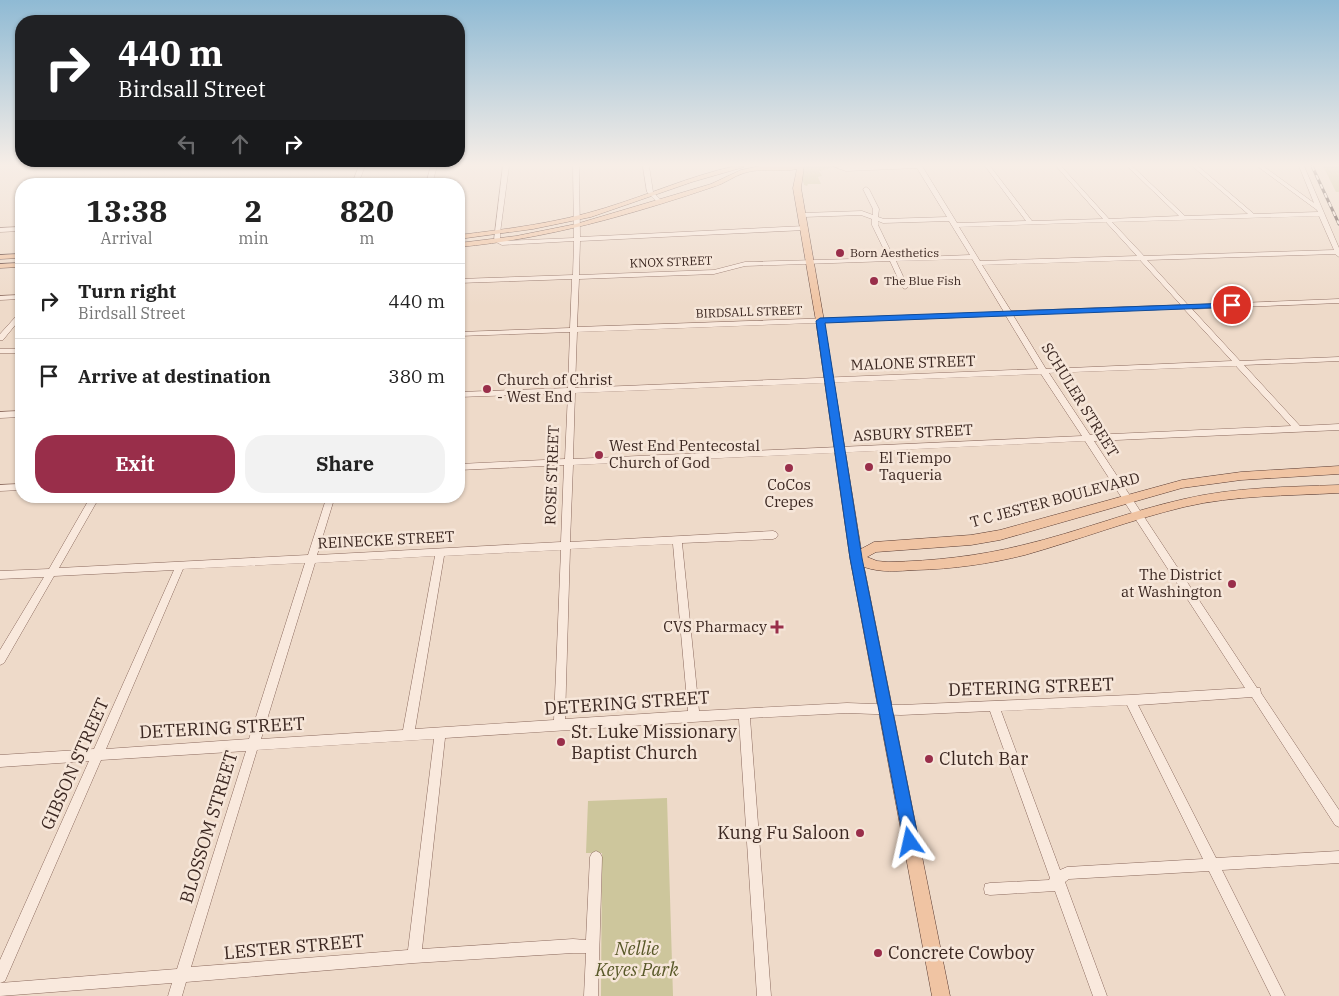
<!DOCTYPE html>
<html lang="en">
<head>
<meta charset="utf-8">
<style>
  body { margin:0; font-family:"IBM Plex Serif",serif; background:#f2f2f2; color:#222; height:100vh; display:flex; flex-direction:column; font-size:19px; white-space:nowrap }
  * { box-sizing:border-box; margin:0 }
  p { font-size:16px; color:#767676 }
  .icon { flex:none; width:28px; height:28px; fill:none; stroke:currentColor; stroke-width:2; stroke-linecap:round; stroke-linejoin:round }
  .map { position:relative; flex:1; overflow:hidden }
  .side { position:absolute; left:15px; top:178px; width:450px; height:325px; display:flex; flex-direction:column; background:#fff; border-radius:20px; box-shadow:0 1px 4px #0004 }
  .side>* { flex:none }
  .hud { position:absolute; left:15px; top:15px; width:450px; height:152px; border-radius:20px; box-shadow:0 1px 4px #0004; background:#202124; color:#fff; overflow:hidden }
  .pin { position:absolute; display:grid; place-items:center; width:42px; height:42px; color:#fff; margin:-21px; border:2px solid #fff; border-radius:50%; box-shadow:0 1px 5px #0007 }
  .me { position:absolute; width:55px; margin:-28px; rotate:349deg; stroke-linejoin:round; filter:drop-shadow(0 0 4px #0008) }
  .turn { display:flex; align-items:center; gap:18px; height:105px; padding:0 20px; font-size:22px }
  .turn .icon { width:65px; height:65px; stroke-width:2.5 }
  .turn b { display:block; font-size:35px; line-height:42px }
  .lanes { display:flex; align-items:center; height:48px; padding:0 20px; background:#0003; justify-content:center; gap:25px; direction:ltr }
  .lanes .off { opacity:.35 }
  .eta { display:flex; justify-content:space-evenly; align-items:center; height:85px; text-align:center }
  .eta b { font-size:30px; font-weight:800; line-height:35px }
  .button { display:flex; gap:10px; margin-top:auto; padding:10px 20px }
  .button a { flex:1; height:58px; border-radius:20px; background:#992e4a; color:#fff; font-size:20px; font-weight:800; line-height:58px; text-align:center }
  .button a+a { background:#f2f2f2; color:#222 }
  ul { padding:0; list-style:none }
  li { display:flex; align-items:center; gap:15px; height:75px; padding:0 20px; border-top:1px solid #e0e0e0 }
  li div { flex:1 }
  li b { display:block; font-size:19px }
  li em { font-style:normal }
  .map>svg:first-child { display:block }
  .green { fill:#cdc69c }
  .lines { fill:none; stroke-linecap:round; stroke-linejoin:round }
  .minor-casing { stroke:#8b6a5e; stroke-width:1 }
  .major-casing { stroke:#593a31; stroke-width:1 }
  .minor { fill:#f9e9dd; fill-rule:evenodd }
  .major { fill:#f0c4a3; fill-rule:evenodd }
  .rail-casing { stroke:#3b2721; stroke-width:3 }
  .rail { stroke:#f6e6d9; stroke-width:2; stroke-dasharray:5; stroke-linecap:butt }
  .route { fill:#1a73e8; stroke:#114b97 }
  .poi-dot { fill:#992e4a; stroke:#f6e6d9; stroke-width:2 }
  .labels { text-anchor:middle; stroke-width:5; stroke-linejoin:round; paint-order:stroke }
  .far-poi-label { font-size:12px; fill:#3b2721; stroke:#f6e6d9; text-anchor:start }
  .far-street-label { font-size:12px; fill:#3b2721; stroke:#f6e6d9 }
  .street-label { font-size:15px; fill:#3b2721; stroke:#f6e6d9 }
  .poi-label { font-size:15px; fill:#3b2721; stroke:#f6e6d9; text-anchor:start }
  .near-street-label { font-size:18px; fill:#3b2721; stroke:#f6e6d9 }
  .near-poi-label { font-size:18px; fill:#3b2721; stroke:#f6e6d9; text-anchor:start }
  .near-park-label { font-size:18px; font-style:italic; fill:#585828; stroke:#f6e6d9 }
</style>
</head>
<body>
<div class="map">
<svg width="1339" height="996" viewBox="0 0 1339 996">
  <rect width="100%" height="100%" fill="#eedac9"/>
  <!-- green -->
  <g class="green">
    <path d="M807,166H833L834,167L819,171L822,176L818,177L821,184H808L807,186L804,185C802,177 800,173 807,166Z"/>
    <path d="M1323,166H1339V192H1336Z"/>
    <path d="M667,798L673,996H601L602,853H586L588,801Z"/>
  </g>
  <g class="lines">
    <defs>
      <g id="minor">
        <path d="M359,166H365L358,184H352Z"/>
        <path d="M431,166H437L432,184H426Z"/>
        <path d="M503,166H509L500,233V240L503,241L574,238L573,166H579L580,237L805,226L808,228L805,230L580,241L579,275L714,270L745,262L888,258L872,225V219L861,215L803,217L800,215L803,213L862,211L873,215V209L863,189L866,187L869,189L879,209L878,217L884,219L947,217L917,168L846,171L837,168V166H922L957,223L1026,221L985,166H990L1032,221L1103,219L1056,166H1061L1109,219L1179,216L1127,166H1132L1185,216L1248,214L1192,166H1198L1254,214L1318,212L1317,210L1257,166H1263L1314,203L1299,166H1304L1339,248V257L1335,254L1147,260L1188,305L1339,299V303L1192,309L1240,361L1339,357V361L1244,365L1300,426L1339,424V430L1094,441L1257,688H1260L1261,693L1339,810V827L1335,825L1252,697L1138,705L1216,858L1339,851V863L1222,870L1285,996H1271L1209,871L1069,879L1065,882L1107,996H1093L1055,891L990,895L985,894L984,889L985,884L990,883L1049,880L1050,878L990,711L901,715L847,713L750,718L771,996H757L739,719L445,738L422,949L573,939L586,940L590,857L592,853L596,851L600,853L602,857L598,996H584L586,953H573L414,963L186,982L182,996H168L172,983L0,996V983L177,969L246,751L101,760L5,981L0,983V960L89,761L0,767V755L94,749L174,570L54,576L4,663L0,665V650L44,577L0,579V571L49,569L91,496H100L59,568L308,555L327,496H335L317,555L561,542L564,465L459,470V464L565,459L568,393L459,397V392L568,388L570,332L459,336V332L570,328L572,279L459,283V279L573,275L574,241L502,245L494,241ZM1319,216L1334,250L1144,256L1112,222ZM878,221L883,223L949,221L970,255L894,258L878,225ZM1106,222L1137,256L980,261L959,227ZM972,259L1004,312L577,327L579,279L714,274L745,266L890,261L902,287L905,289L908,287L896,261ZM1140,260L1181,305L1011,311L982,265ZM1184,309L1232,361L1046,369L1013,315ZM1006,316L1038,369L575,388L577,332ZM1236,366L1291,426L1090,435L1049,373ZM1041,374L1082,436L573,459L575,393ZM1085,441L1245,688L1130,695L901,705L847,703L699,711L682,543L773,539L776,538L778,535L776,532L773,531L570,542L573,465ZM673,544L688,711L565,719L570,549ZM561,550L554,720L415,729L444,556ZM435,556L403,730L261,739L315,563ZM305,563L249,739L106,749L183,569ZM1127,705L1203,859L1067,867L1060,870L1001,711ZM434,739L408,950L191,967L257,750Z"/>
        <path d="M643,166H649L653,192L661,200V202H657L647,192Z"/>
        <path d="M21,227V231L0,232V228Z"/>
        <path d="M21,295V299L0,300V296Z"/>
        <path d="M21,312V318L3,340H0V334L19,313Z"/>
        <rect x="0" y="349" width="21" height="4"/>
        <path d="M21,411V417L0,418V412Z"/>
        <path d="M21,484V490L0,491V485Z"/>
      </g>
      <g id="major">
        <path d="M735,166L744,167L692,182L591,217L533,229L459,239V235C508,229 557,223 605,208C648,195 690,176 735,166Z"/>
        <path d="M760,166H804L801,188L824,321L861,549L874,542L971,535L1000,530L1182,480L1241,472L1339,466V474L1241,480L1182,488L1000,540L971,545L876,552L867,557L877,561L888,562C934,561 979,556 1023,545C1078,532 1130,511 1184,499C1235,487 1287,487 1339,485V493C1287,496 1235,495 1184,507C1130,520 1078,540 1025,555C989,564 953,569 916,570C897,571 882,573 864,567L950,996H932L850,558L816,321L793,188L797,169C780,173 762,167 744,173C734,176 724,184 713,187C630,215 546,239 459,247V243L516,236L576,224L711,184L741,170Z"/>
        <path d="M833,166H841L838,168Z"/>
        <path d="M21,254V258L0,259V255Z"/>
        <path d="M21,263V267L0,268V264Z"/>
      </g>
    </defs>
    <!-- minor casing -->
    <use href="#minor" class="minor-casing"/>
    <!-- major casing -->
    <use href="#major" class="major-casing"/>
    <!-- minor -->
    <use href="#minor" class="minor"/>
    <!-- major -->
    <use href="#major" class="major"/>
    <defs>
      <path id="rail" d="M1312,166L1339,224"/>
    </defs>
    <!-- rail casing -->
    <use href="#rail" class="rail-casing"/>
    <!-- rail -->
    <use href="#rail" class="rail"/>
  </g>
  <!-- sky -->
  <linearGradient id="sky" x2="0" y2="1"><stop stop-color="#8fbad4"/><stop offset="0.54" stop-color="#f7eee7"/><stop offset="1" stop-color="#f7eee7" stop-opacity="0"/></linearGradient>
  <rect width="1339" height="306" fill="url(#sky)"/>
  <!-- route -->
  <path class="route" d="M1232,303L1235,304V307L825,323L862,558L919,842L916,848L910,850L905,848L850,558L816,321L820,318Z"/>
  <!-- markers -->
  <g class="poi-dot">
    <circle cx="840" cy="253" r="5"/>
    <circle cx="874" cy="281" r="5"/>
    <circle cx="487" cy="389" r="5"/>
    <circle cx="599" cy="455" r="5"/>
    <circle cx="869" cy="467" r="5"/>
    <circle cx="789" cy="468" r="5"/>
    <circle cx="1232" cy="584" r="5"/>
    <path d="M774.5 619.5h5v5h5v5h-5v5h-5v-5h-5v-5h5z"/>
    <circle cx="561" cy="742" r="5"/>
    <circle cx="929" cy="759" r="5"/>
    <circle cx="860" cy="833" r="5"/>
    <circle cx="878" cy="953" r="5"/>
  </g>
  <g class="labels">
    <!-- far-poi labels -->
    <g class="far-poi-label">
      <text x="850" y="257">Born Aesthetics</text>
      <text x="884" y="285">The Blue Fish</text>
    </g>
    <!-- far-street labels -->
    <g class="far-street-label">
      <text transform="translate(671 262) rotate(-2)" y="4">KNOX STREET</text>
      <text transform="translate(749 312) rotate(-2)" y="4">BIRDSALL STREET</text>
    </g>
    <!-- street labels -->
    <g class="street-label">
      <text transform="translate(913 363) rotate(-2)" y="5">MALONE STREET</text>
      <text transform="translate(1080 400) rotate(58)" y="5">SCHULER STREET</text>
      <text transform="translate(913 433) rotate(-3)" y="5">ASBURY STREET</text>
      <text transform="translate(552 475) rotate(-88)" y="5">ROSE STREET</text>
      <text transform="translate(1055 500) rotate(-15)" y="5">T C JESTER BOULEVARD</text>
      <text transform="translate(386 540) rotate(-3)" y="5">REINECKE STREET</text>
    </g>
    <!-- poi labels -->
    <g class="poi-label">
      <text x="497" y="385">Church of Christ<tspan x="497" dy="17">- West End</tspan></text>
      <text x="609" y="451">West End Pentecostal<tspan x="609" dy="17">Church of God</tspan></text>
      <text x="879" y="463">El Tiempo<tspan x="879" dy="17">Taqueria</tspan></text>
      <text x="789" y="490" text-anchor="middle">CoCos<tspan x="789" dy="17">Crepes</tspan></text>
      <text x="1222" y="580" text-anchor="end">The District<tspan x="1222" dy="17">at Washington</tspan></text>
      <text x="767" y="632" text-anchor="end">CVS Pharmacy</text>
    </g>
    <!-- near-street labels -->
    <g class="near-street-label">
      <text transform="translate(1031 687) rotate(-2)" y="6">DETERING STREET</text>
      <text transform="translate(627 703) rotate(-4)" y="6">DETERING STREET</text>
      <text transform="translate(222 728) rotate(-3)" y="6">DETERING STREET</text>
      <text transform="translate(75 764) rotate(-66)" y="6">GIBSON STREET</text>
      <text transform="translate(209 827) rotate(-73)" y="6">BLOSSOM STREET</text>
      <text transform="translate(294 947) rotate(-5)" y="6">LESTER STREET</text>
    </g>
    <!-- near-poi labels -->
    <g class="near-poi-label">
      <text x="571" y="738">St. Luke Missionary<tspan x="571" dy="21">Baptist Church</tspan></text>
      <text x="939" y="765">Clutch Bar</text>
      <text x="850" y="839" text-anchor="end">Kung Fu Saloon</text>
      <text x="888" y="959">Concrete Cowboy</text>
    </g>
    <!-- near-park labels -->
    <g class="near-park-label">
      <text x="637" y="955">Nellie<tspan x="637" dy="21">Keyes Park</tspan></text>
    </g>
  </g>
</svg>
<div class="pin" style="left:1232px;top:305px;background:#d93025"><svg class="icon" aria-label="arrive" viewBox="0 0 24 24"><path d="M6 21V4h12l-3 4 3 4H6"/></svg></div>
<svg class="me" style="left:910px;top:842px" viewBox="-20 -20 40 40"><path d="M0-17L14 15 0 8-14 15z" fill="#1a73e8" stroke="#fff" stroke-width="4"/></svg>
<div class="hud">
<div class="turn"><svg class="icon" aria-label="right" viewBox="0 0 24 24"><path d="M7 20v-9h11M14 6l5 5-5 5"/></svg><div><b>440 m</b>Birdsall Street</div></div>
<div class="lanes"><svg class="icon off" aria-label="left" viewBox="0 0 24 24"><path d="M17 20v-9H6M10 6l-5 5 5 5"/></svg><svg class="icon off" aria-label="ahead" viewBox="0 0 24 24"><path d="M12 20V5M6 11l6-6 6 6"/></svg><svg class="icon" aria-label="right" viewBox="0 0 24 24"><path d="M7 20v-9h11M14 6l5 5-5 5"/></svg></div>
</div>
<section class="side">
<div class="eta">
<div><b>13:38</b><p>Arrival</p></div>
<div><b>2</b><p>min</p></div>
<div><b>820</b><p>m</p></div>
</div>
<ul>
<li><svg class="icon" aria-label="right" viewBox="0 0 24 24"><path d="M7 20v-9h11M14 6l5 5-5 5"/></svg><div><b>Turn right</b><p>Birdsall Street</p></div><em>440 m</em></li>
<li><svg class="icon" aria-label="arrive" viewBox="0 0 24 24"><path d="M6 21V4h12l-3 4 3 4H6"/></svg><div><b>Arrive at destination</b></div><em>380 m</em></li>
</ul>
<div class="button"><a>Exit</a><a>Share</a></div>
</section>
</div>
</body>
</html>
